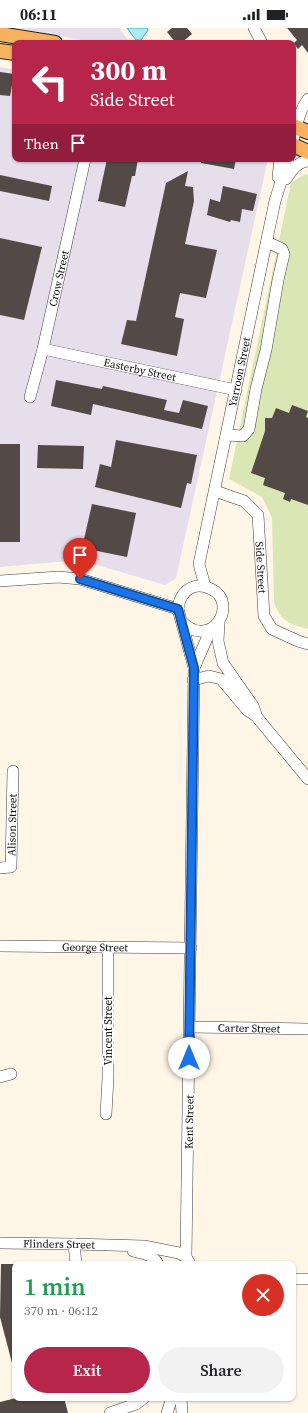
<!DOCTYPE html>
<html lang="en">
<head>
<meta charset="utf-8">
<style>
  body { margin:0; font-family:"Source Serif 4",serif; background:#f2f2f2; color:#202124; height:100vh; display:flex; flex-direction:column; font-size:15px; white-space:nowrap }
  * { box-sizing:border-box; margin:0 }
  p { font-size:13px; color:#757577 }
  .icon { flex:none; width:22px; height:22px; fill:none; stroke:currentColor; stroke-width:2; stroke-linecap:round; stroke-linejoin:round }
  .map { position:relative; flex:1; overflow:hidden }
  .side { position:absolute; left:12px; top:1233px; width:284px; height:140px; display:flex; flex-direction:column; background:#fff; border-radius:8px; box-shadow:0 1px 3px #0004 }
  .side>* { flex:none }
  .hud { position:absolute; left:12px; top:12px; width:284px; height:122px; border-radius:8px; box-shadow:0 1px 3px #0004; background:#b8254b; color:#fff; overflow:hidden }
  .pin { position:absolute; display:grid; place-items:center; width:34px; height:34px; color:#fff; margin:-41px -17px; border-radius:50% 50% 50% 0; rotate:-45deg; box-shadow:0 0 4px #0007 }
  .pin .icon { rotate:45deg }
  .me { position:absolute; width:44px; margin:-22px; rotate:0deg; stroke-linejoin:round; filter:drop-shadow(0 0 3px #0008) }
  .turn { display:flex; align-items:center; gap:14px; height:84px; padding:0 12px; font-size:18px }
  .turn .icon { width:52px; height:52px; stroke-width:2.5 }
  .turn b { display:block; font-size:28px; line-height:34px }
  .then { display:flex; align-items:center; height:38px; padding:0 12px; background:#0003; gap:8px; font-size:15px }
  .round { display:grid; place-items:center; flex:none; width:42px; height:42px; border-radius:21px; background:#f2f2f2 }
  .head { display:flex; align-items:center; justify-content:space-between; height:68px; padding:0 12px }
  h1 { font-size:24px; font-weight:600; line-height:30px; color:#1e9e55 }
  .cta { display:flex; gap:8px; margin-top:auto; padding:8px 12px }
  .cta a { flex:1; height:46px; border-radius:24px; background:#b8254b; color:#fff; font-size:16px; font-weight:600; line-height:46px; text-align:center }
  .cta a+a { background:#f2f2f2; color:#202124 }
  .status { display:flex; justify-content:space-between; align-items:center; height:28px; padding:0 20px; background:#fff; direction:ltr }
  .status svg { height:11px; fill:currentColor }
  .map>svg:first-child { display:block }
  .industrial { fill:#e6deea }
  .green { fill:#dae7b4 }
  .water { fill:#aee9f5; stroke:#36afcb }
  .building { fill:#534947 }
  .lines { fill:none; stroke-linecap:round; stroke-linejoin:round }
  .minor-casing { stroke:#3e3e3e; stroke-width:12 }
  .major-casing { stroke:#1c1c1c; stroke-width:16 }
  .minor { stroke:#fff; stroke-width:11 }
  .major { stroke:#f7b260; stroke-width:14 }
  .route-casing { stroke:#114b97; stroke-width:10 }
  .route { stroke:#1a73e8; stroke-width:7 }
  .labels { text-anchor:middle; stroke-width:4; stroke-linejoin:round; paint-order:stroke }
  .street-label { font-size:11px; fill:#0b0b0b; stroke:#fff }
</style>
</head>
<body>
<div class="status"><b>06:11</b><svg viewBox="0 0 49 12"><path d="M0 12V9h3v3zM5 12V6h3v6zM10 12V3h3v9zM15 12V0h3v12zM26 1h20v11H26zM47 4h2v5h-2z"/></svg></div>
<div class="map">
<svg width="308" height="1385" viewBox="0 0 308 1385">
  <rect width="100%" height="100%" fill="#fff6e8"/>
  <!-- industrial -->
  <g class="industrial">
    <path d="M18,0H119L130,15H96Z"/>
    <path d="M0,39L15,42V131H268L176,550L165,557L80,532L0,539Z"/>
  </g>
  <!-- green -->
  <path class="green" d="M305,146L308,147V601C289,596 282,594 274,575L272,490L262,469L229,451L291,155Z"/>
  <!-- water -->
  <path class="water" d="M127,0H147L148,2L141,12H136Z"/>
  <!-- building -->
  <g class="building">
    <path d="M172,0H187L192,6L181,15H176L167,4Z"/>
    <path d="M287,0H308V25L302,17L298,21L294,15L297,12Z"/>
    <path d="M0,44L14,46L10,68L0,67Z"/>
    <path d="M107,131H138L135,148H132L125,179L98,173Z"/>
    <path d="M201,131H236L234,141L201,135Z"/>
    <path d="M188,143L185,158L193,159L194,173L185,216L217,222L206,270L180,265L175,289L184,291L177,328L121,316L127,292L136,293L166,155Z"/>
    <path d="M0,147L52,158L49,173L0,163Z"/>
    <path d="M223,158L257,166L253,183L242,181L240,194L231,192L230,194L207,187L210,171L220,174Z"/>
    <path d="M0,210L42,219L24,292L0,287Z"/>
    <path d="M56,352L102,361L103,358L167,372L164,382L179,385L183,372L208,378L202,401L93,376L91,387L51,378Z"/>
    <path d="M292,377L308,383L306,389L308,390V477L291,471L290,474L283,471L285,465L263,457L265,450L251,445L265,403V390H272L276,380L289,385Z"/>
    <path d="M116,412L197,427L191,456L187,455L181,480L95,459L100,436L111,439Z"/>
    <rect x="0" y="416" width="20" height="98"/>
    <path d="M38,417L84,418L83,441L37,440Z"/>
    <path d="M92,476L136,485L127,529L82,520Z"/>
    <path d="M1,1236H15V1335H12L0,1289Z"/>
    <path d="M16,1370H64L68,1385H0V1374Z"/>
  </g>
  <g class="lines">
    <defs>
      <g id="minor">
        <path d="M254,0L262,15"/>
        <path d="M293,112C297,97 299,83 308,71"/>
        <path d="M278,149L280,131"/>
        <path d="M286,151C291,143 298,133 308,133"/>
        <path id="s1" d="M43,321L236,362"/>
        <path id="s2" d="M30,369L43,321L85,131"/>
        <path d="M227,407L243,408L249,401L256,361L266,322L278,252L284,226L282,221L267,214"/>
        <path id="s3" d="M215,463L244,473L258,487L264,588L272,601L298,613L308,616"/>
        <path d="M0,553L58,549L80,551L178,581"/>
        <path id="s4" d="M205,558L199,536L275,173L288,131"/>
        <path d="M182,594C211,623 240,575 211,561C205,558 200,557 193,559C183,563 179,571 178,581L194,640L186,1229"/>
        <path d="M219,594L218,613L223,635L253,678L256,686"/>
        <path d="M194,640L211,601"/>
        <path d="M193,652L209,648L221,651L247,682L256,688L308,751"/>
        <path id="s5" d="M0,840L11,839L13,743"/>
        <path id="s6" d="M0,918L191,920"/>
        <path id="s7" d="M190,999L308,1001"/>
        <path d="M0,1049L11,1046"/>
        <path d="M106,1086L108,1050V919"/>
        <path id="s8" d="M0,1215L74,1216L144,1218L179,1225L186,1229L190,1236"/>
        <path d="M74,1216L76,1236"/>
        <path d="M133,1223C142,1225 154,1227 158,1236"/>
        <path d="M293,1251H308"/>
        <path d="M181,1370L182,1385"/>
        <path d="M110,1385L136,1376L144,1370"/>
        <path d="M167,1385L172,1370"/>
      </g>
      <g id="major">
        <path d="M0,6L55,15"/>
        <path d="M0,23L15,25"/>
        <path d="M293,98L308,104"/>
        <path d="M293,117L308,124"/>
      </g>
    </defs>
    <!-- minor casing -->
    <use href="#minor" class="minor-casing"/>
    <!-- major casing -->
    <use href="#major" class="major-casing"/>
    <!-- minor -->
    <use href="#minor" class="minor"/>
    <!-- major -->
    <use href="#major" class="major"/>
  </g>
  <g class="lines">
    <defs>
      <path id="route" d="M80,551L178,581L194,640L189,1030"/>
    </defs>
    <!-- route casing -->
    <use href="#route" class="route-casing"/>
    <!-- route -->
    <use href="#route" class="route"/>
  </g>
  <g class="labels">
    <!-- street labels -->
    <g class="street-label">
      <text dy="4" stroke="none"><textPath href="#s2" startOffset="122">Crow Street</textPath></text>
      <text dy="4" stroke="none"><textPath href="#s1" startOffset="99">Easterby Street</textPath></text>
      <text dy="4" stroke="none"><textPath href="#s4" startOffset="219">Yarroon Street</textPath></text>
      <text dy="4" stroke="none"><textPath href="#s3" startOffset="103">Side Street</textPath></text>
      <text dy="4" stroke="none"><textPath href="#s5" startOffset="53">Alison Street</textPath></text>
      <text dy="4" stroke="none"><textPath href="#s6" startOffset="95">George Street</textPath></text>
      <text dy="4" stroke="none"><textPath href="#s7" startOffset="59">Carter Street</textPath></text>
      <text transform="translate(108 1003) rotate(-90)" y="4">Vincent Street</text>
      <text transform="translate(189 1094) rotate(-89)" y="4">Kent Street</text>
      <text dy="4" stroke="none"><textPath href="#s8" startOffset="59">Flinders Street</textPath></text>
    </g>
  </g>
</svg>
<div class="pin" style="left:80px;top:551px;background:#d93025"><svg class="icon" aria-label="arrive" viewBox="0 0 24 24"><path d="M6 21V4h12l-3 4 3 4H6"/></svg></div>
<svg class="me" style="left:189px;top:1030px" viewBox="-20 -20 40 40"><circle r="19" fill="#fff"/><path d="M0-13L10 11 0 6-10 11z" fill="#1a73e8"/></svg>
<div class="hud">
<div class="turn"><svg class="icon" aria-label="left" viewBox="0 0 24 24"><path d="M17 20v-9H6M10 6l-5 5 5 5"/></svg><div><b>300 m</b>Side Street</div></div>
<div class="then">Then<svg class="icon" aria-label="arrive" viewBox="0 0 24 24"><path d="M6 21V4h12l-3 4 3 4H6"/></svg></div>
</div>
<section class="side">
<div class="head"><div><h1>1 min</h1><p>370 m · 06:12</p></div><a class="round" style="background:#d93025;color:#fff"><svg class="icon" aria-label="close" viewBox="0 0 24 24"><path d="M6 6l12 12M18 6L6 18"/></svg></a></div>
<div class="cta"><a>Exit</a><a>Share</a></div>
</section>
</div>
</body>
</html>
